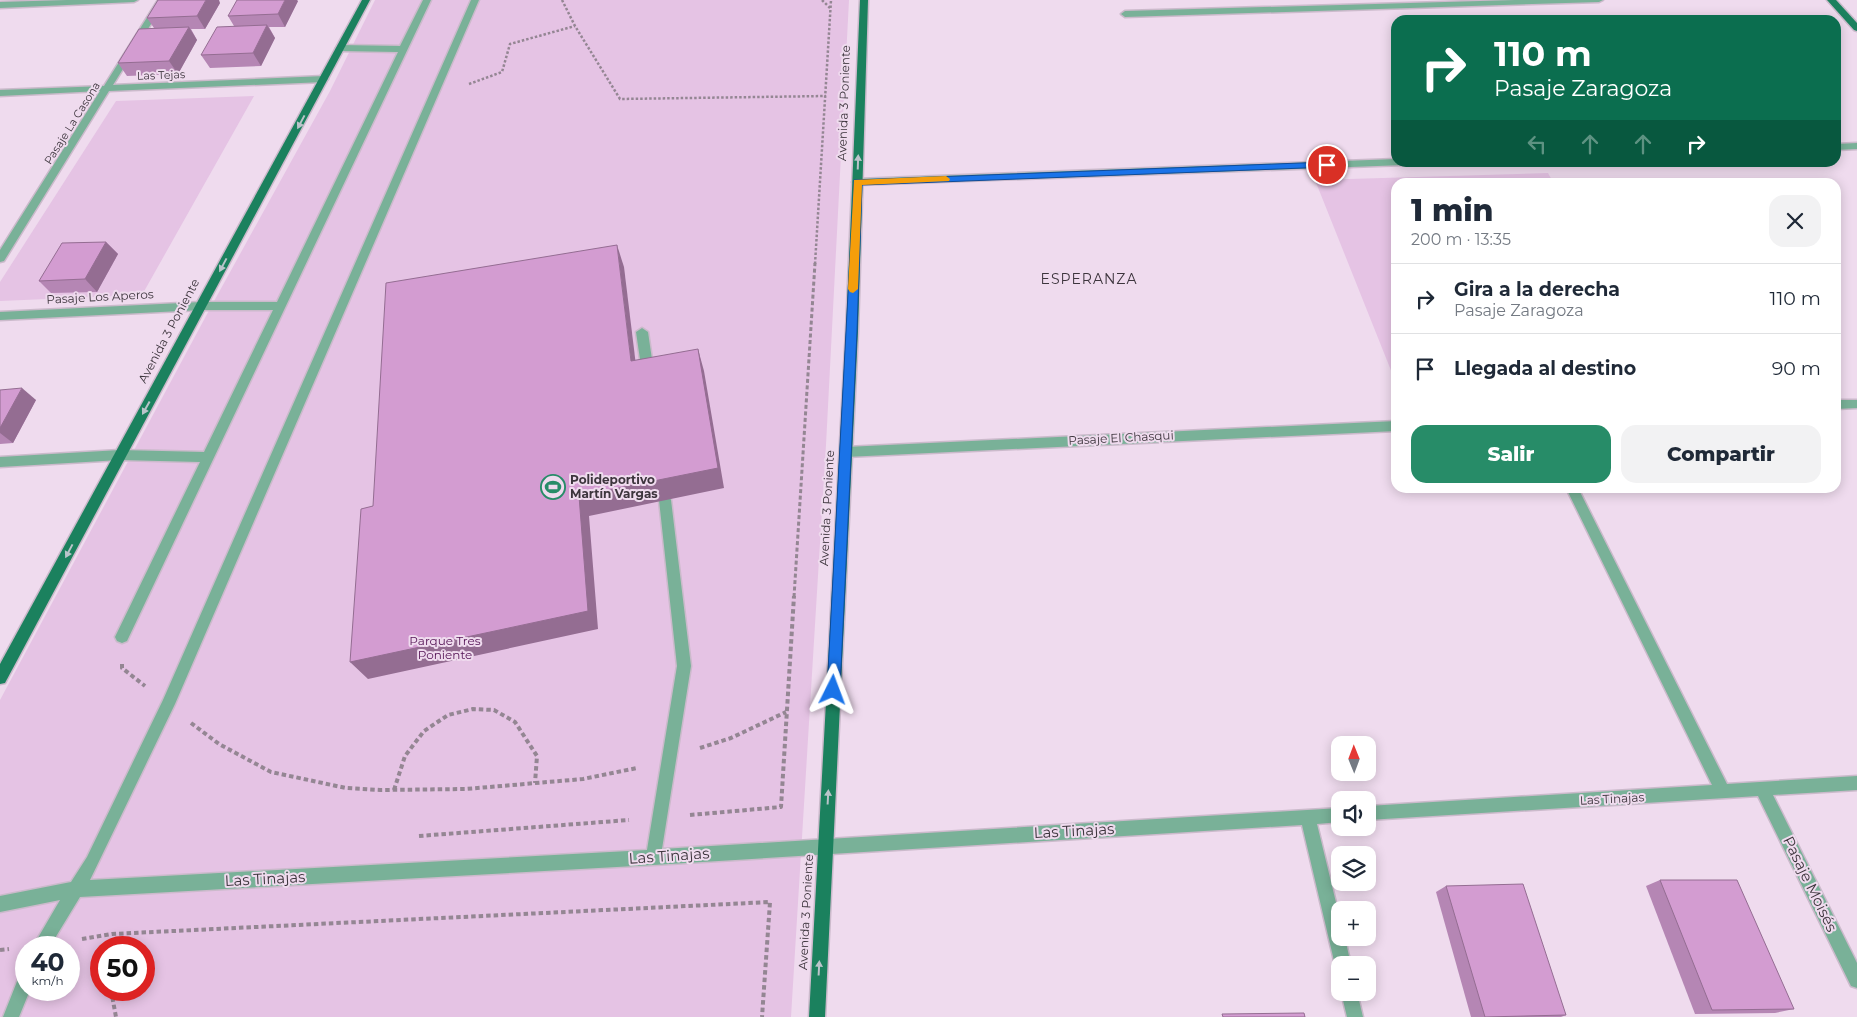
<!DOCTYPE html>
<html lang="es">
<head>
<meta charset="utf-8">
<style>
  body { margin:0; font-family:Montserrat,sans-serif; background:#f2f2f3; color:#1f2937; height:100vh; display:flex; flex-direction:column; font-size:19px; white-space:nowrap }
  * { box-sizing:border-box; margin:0 }
  p { font-size:16px; color:#747a83 }
  .icon { flex:none; width:28px; height:28px; fill:none; stroke:currentColor; stroke-width:2; stroke-linecap:round; stroke-linejoin:round }
  .map { position:relative; flex:1; overflow:hidden }
  .drawer { position:absolute; left:1391px; top:178px; width:450px; height:315px; display:flex; flex-direction:column; background:#fff; border-radius:15px; box-shadow:0 2px 12px #0003 }
  .drawer>* { flex:none }
  .top-card { position:absolute; left:1391px; top:15px; width:450px; height:152px; border-radius:15px; box-shadow:0 2px 12px #0003; background:#0b6e4f; color:#fff; overflow:hidden }
  .needle { width:32px; rotate:359deg }
  .tools { position:absolute; left:1331px; top:736px; display:grid; gap:10px }
  .tools a { display:grid; place-items:center; width:45px; height:45px; border-radius:10px; background:#fff; box-shadow:0 2px 12px #0003; font-size:25px }
  .speed { position:absolute; left:15px; top:936px; display:flex; gap:10px; font-size:25px; font-weight:700; text-align:center }
  .speed>* { display:grid; place-content:center; width:65px; height:65px; border-radius:50%; background:#fff; box-shadow:0 2px 12px #0003; line-height:1 }
  .speed small { font-size:12px; font-weight:400 }
  .speed .limit { border:8px solid #d22; background:#fff; color:#111 }
  .pin { position:absolute; display:grid; place-items:center; width:42px; height:42px; color:#fff; margin:-21px; border:2px solid #fff; border-radius:50%; box-shadow:0 1px 5px #0007 }
  .me { position:absolute; width:55px; margin:-28px; rotate:3deg; stroke-linejoin:round; filter:drop-shadow(0 0 4px #0008) }
  .turn { display:flex; align-items:center; gap:18px; height:105px; padding:0 20px; font-size:22px }
  .turn .icon { width:65px; height:65px; stroke-width:2.5 }
  .turn b { display:block; font-size:35px; line-height:42px }
  .lanes { display:flex; align-items:center; height:48px; padding:0 20px; background:#0003; justify-content:center; gap:25px; direction:ltr }
  .lanes .off { opacity:.35 }
  .round { display:grid; place-items:center; flex:none; width:52px; height:52px; border-radius:15px; background:#f2f2f3 }
  .summary { display:flex; align-items:center; justify-content:space-between; height:85px; padding:0 20px }
  h1 { font-size:30px; font-weight:800; line-height:38px }
  .action { display:flex; gap:10px; margin-top:auto; padding:10px 20px }
  .action a { flex:1; height:58px; border-radius:15px; background:#278c68; color:#fff; font-size:20px; font-weight:800; line-height:58px; text-align:center }
  .action a+a { background:#f2f2f3; color:#1f2937 }
  ul { padding:0; list-style:none }
  li { display:flex; align-items:center; gap:15px; height:70px; padding:0 20px; border-top:1px solid #e0e1e3 }
  li div { flex:1 }
  li b { display:block; font-size:19px }
  li em { font-style:normal }
  .map>svg:first-child { display:block }
  .green { fill:#e5c3e4; fill-rule:evenodd }
  .lines { fill:none; stroke-linecap:round; stroke-linejoin:round }
  .minor-casing { stroke:#cbbacb; stroke-width:3 }
  .major-casing { stroke:#cbbacb; stroke-width:3 }
  .path-far2 { stroke:#948693; stroke-width:2.5; stroke-dasharray:2.5 2; stroke-linecap:butt }
  .path-far1 { stroke:#948693; stroke-width:3; stroke-dasharray:4 2.5; stroke-linecap:butt }
  .path { stroke:#948693; stroke-width:4; stroke-dasharray:4.5 3; stroke-linecap:butt }
  .minor { fill:#79b198; fill-rule:evenodd }
  .major { fill:#1b815e; fill-rule:evenodd }
  .wall { fill:#b586b4 }
  .shaded-wall { fill:#946d92 }
  .building { fill:#d39cd1; stroke:#946d92 }
  .oneway { fill:#bac4ca }
  .route { fill:#1a73e8; stroke:#114b97 }
  .slow { fill:#f59e0b }
  .labels { text-anchor:middle; stroke-width:4; stroke-linejoin:round; paint-order:stroke }
  .far-street-label { font-size:11px; fill:#3d353d; stroke:#efdbee }
  .street-label { font-size:12px; fill:#3d353d; stroke:#efdbee }
  .poi-label { font-size:12px; font-weight:bold; fill:#3d353d; stroke:#efdbee; text-anchor:start }
  .park-label { font-size:12px; fill:#531254; stroke:#efdbee }
  .neighbourhood-label { font-size:14px; letter-spacing:1px; fill:#3d353d; stroke:#efdbee }
  .near-street-label { font-size:15px; fill:#3d353d; stroke:#efdbee }
</style>
</head>
<body>
<div class="map">
<svg width="1857" height="1017" viewBox="0 0 1857 1017">
  <rect width="100%" height="100%" fill="#efdbee"/>
  <!-- green -->
  <g class="green">
    <path d="M375,0H849L826,445L791,1017H0V700L213,303L330,91ZM26,948H69V990H26ZM101,948H144V990H101Z"/>
    <path d="M254,96L142,295L0,301V282L116,101Z"/>
    <path d="M1548,173L1553,182H1396V383L1315,180Z"/>
  </g>
  <g class="lines">
    <defs>
      <g id="minor">
        <path d="M67,0H138L134,2L0,8V2Z"/>
        <path d="M158,0H166L113,85L324,76L328,79L324,82L109,91L4,261L0,262V250L100,91L0,96V90L104,86Z"/>
        <path d="M423,0H431L127,641L122,643L117,641L115,637L200,462L120,460L0,467V457L120,450L204,452L273,310H201L0,320V312L201,302H277L398,52L340,51L336,48L340,45L400,46Z"/>
        <path d="M471,0H479L175,704L90,880L647,850L677,666L659,500L661,496L665,495L669,496L671,500L691,666L662,849L1340,808V822L1317,824L1340,919V938H1345L1351,965H1340V972L1337,971L1335,965L1302,825L653,865L80,897L49,948H32L60,900L0,912V896L71,882L87,857L163,700Z"/>
        <path d="M1515,0H1603L1599,2L1125,17L1121,14L1125,11Z"/>
        <path d="M1857,143V149L1836,150V144Z"/>
        <path d="M1396,159V162H1408L1404,165L857,185L852,182L857,179Z"/>
        <path d="M642,328L648,332L654,373L648,377L642,373L636,332Z"/>
        <path d="M1836,400H1857V408L1836,409Z"/>
        <path d="M1396,421V431L846,457L842,455L840,452L842,449L846,447Z"/>
        <path d="M1566,488H1578L1727,784L1857,776V790L1773,795L1857,963V988L1851,986L1758,796L1368,820V806L1712,785Z"/>
        <path d="M26,972V990H30L19,1017H3L20,974Z"/>
        <path d="M1341,992H1357L1363,1017H1347Z"/>
      </g>
      <g id="major">
        <path d="M362,0H370L5,683L0,684V664Z"/>
        <path d="M860,0H868L858,331L825,1017H809L846,331Z"/>
        <path d="M1827,0H1836L1857,23V31L1854,30Z"/>
      </g>
    </defs>
    <!-- minor casing -->
    <use href="#minor" class="minor-casing"/>
    <!-- major casing -->
    <use href="#major" class="major-casing"/>
    <!-- path-far2 -->
    <g class="path-far2">
      <path d="M562,0L575,26L620,99L826,96"/>
      <path d="M822,0L830,8"/>
      <path d="M469,84L502,72L510,44L575,26"/>
      <path d="M815,264L831,0"/>
    </g>
    <!-- path-far1 -->
    <path class="path-far1" d="M794,597L815,263"/>
    <!-- path -->
    <g class="path">
      <path d="M122,664V668L145,686"/>
      <path d="M191,723L219,744L271,772L346,788L380,790L466,789L583,779L637,768"/>
      <path d="M700,748L731,738L786,712"/>
      <path d="M394,790L405,756L424,731L448,715L473,709L494,710L515,722L537,756L535,783"/>
      <path d="M690,815L781,807L794,596"/>
      <path d="M419,836L629,820"/>
      <path d="M82,939L112,934L770,902L762,1017"/>
      <path d="M0,950L9,949"/>
      <path d="M111,990L116,1017"/>
    </g>
    <!-- minor -->
    <use href="#minor" class="minor"/>
    <!-- major -->
    <use href="#major" class="major"/>
  </g>
  <!-- wall -->
  <g class="wall">
    <path d="M298,1L285,27H269L275,38L261,66L210,68L201,55L234,26L228,16Z"/>
    <path d="M220,3L205,29H191L197,40L178,74L127,76L118,63L154,28L147,18Z"/>
    <path d="M106,242L118,254L97,292L51,293L39,281Z"/>
    <path d="M0,390L36,400L13,443L0,444Z"/>
    <path d="M1660,880L1794,1009L1775,1013L1695,1014L1646,886Z"/>
    <path d="M1446,886L1566,1015L1561,1017H1471L1436,892Z"/>
  </g>
  <!-- shaded-wall -->
  <g class="shaded-wall">
    <path d="M206,0H219L220,3L205,29L197,16Z"/>
    <path d="M285,0H297L298,1L285,27L278,14Z"/>
    <path d="M267,25L275,38L261,66L253,53Z"/>
    <path d="M189,27L197,40L178,74L169,61Z"/>
    <path d="M106,242L118,254L97,292L85,279Z"/>
    <path d="M617,245L624,267L638,382L631,361Z"/>
    <path d="M698,349L704,371L724,488L589,516L598,629L368,679L350,662L579,496Z"/>
    <path d="M22,388L36,400L13,443L0,433V428Z"/>
  </g>
  <!-- building -->
  <g class="building">
    <path d="M158,0H206L197,16L147,18Z"/>
    <path d="M237,0H285L278,14L228,16Z"/>
    <path d="M267,25L253,53L201,55L217,27Z"/>
    <path d="M189,27L169,61L118,63L139,29Z"/>
    <path d="M106,242L85,279L39,281L62,243Z"/>
    <path d="M617,245L631,361L698,349L718,468L579,496L588,611L350,662L361,509L373,506L386,283Z"/>
    <path d="M22,388L0,428V390Z"/>
    <path d="M1660,880H1737L1794,1009L1712,1010Z"/>
    <path d="M1523,884L1566,1015L1485,1017L1446,886Z"/>
    <path d="M1304,1013L1305,1017H1223L1222,1014Z"/>
  </g>
  <!-- one-way arrows -->
  <defs><path id="oneway-solid" d="M-6-.8H1V-3.2L6.5 0L1 3.2V.8H-6Z" transform="scale(1.25)"/></defs>
  <g class="oneway">
    <use href="#oneway-solid" transform="translate(301 122) rotate(118)"/>
    <use href="#oneway-solid" transform="translate(858 162) rotate(-88)"/>
    <use href="#oneway-solid" transform="translate(223 265) rotate(118)"/>
    <use href="#oneway-solid" transform="translate(146 408) rotate(119)"/>
    <use href="#oneway-solid" transform="translate(69 551) rotate(118)"/>
    <use href="#oneway-solid" transform="translate(828 797) rotate(-87)"/>
    <use href="#oneway-solid" transform="translate(819 968) rotate(-87)"/>
  </g>
  <!-- route -->
  <path class="route" d="M1327,162L1331,165L1330,167L862,185L857,332L840,690L838,694L833,696L829,694L827,690L854,180Z"/>
  <!-- slow -->
  <path class="slow" d="M946,176L950,179L949,181L862,185L858,289L853,293L850,292L848,289L854,180Z"/>
  <!-- icons -->
  <defs>
    <symbol id="stadium-ring" viewBox="-11 -11 22 22"><circle r="9.5" fill="#efdbee" stroke="#278c68" stroke-width="1.5"/><path d="M0-5a6.5 5 0 1 0 0 10a6.5 5 0 1 0 0-10ZM-3.5-1.8h7v3.6h-7Z" fill="#278c68"/></symbol>
  </defs>
  <g fill-rule="evenodd">
    <use href="#stadium-ring" x="539" y="473" width="28" height="28"/>
  </g>
  <g class="labels">
    <!-- far-street labels -->
    <g class="far-street-label">
      <text transform="translate(161 75) rotate(-2)" y="4">Las Tejas</text>
      <text transform="translate(72 123) rotate(-58)" y="4">Pasaje La Casona</text>
    </g>
    <!-- street labels -->
    <g class="street-label">
      <text transform="translate(844 103) rotate(-88)" y="4">Avenida 3 Poniente</text>
      <text transform="translate(100 297) rotate(-3)" y="4">Pasaje Los Aperos</text>
      <text transform="translate(169 331) rotate(-62)" y="4">Avenida 3 Poniente</text>
      <text transform="translate(1121 438) rotate(-3)" y="4">Pasaje El Chasqui</text>
      <text transform="translate(827 508) rotate(-87)" y="4">Avenida 3 Poniente</text>
      <text transform="translate(1612 799) rotate(-3)" y="4">Las Tinajas</text>
      <text transform="translate(806 912) rotate(-87)" y="4">Avenida 3 Poniente</text>
    </g>
    <!-- poi labels -->
    <g class="poi-label">
      <text x="570" y="484">Polideportivo<tspan x="570" dy="14">Martín Vargas</tspan></text>
    </g>
    <!-- park labels -->
    <g class="park-label">
      <text x="445" y="645">Parque Tres<tspan x="445" dy="14">Poniente</tspan></text>
    </g>
    <!-- neighbourhood labels -->
    <g class="neighbourhood-label">
      <text x="1089" y="284">ESPERANZA</text>
    </g>
    <!-- near-street labels -->
    <g class="near-street-label">
      <text transform="translate(1074 831) rotate(-3)" y="5">Las Tinajas</text>
      <text transform="translate(669 856) rotate(-4)" y="5">Las Tinajas</text>
      <text transform="translate(265 879) rotate(-3)" y="5">Las Tinajas</text>
      <text transform="translate(1810 884) rotate(64)" y="5">Pasaje Moisés</text>
    </g>
  </g>
</svg>
<div class="tools">
<a><svg class="needle" viewBox="-14 -14 28 28"><path d="M0-13l5 13h-10z" fill="#e53935"/><path d="M0 13l5-13h-10z" fill="#747a83"/></svg></a>
<a><svg class="icon" aria-label="sound" viewBox="0 0 24 24"><path d="M4 9h4l5-4v14l-5-4H4zM17 9q2 3 0 6"/></svg></a>
<a><svg class="icon" aria-label="layers" viewBox="0 0 24 24"><path d="M12 4l9 5-9 5-9-5zM3 14l9 5 9-5"/></svg></a>
<a>+</a>
<a>−</a>
</div>
<div class="speed"><div>40<small>km/h</small></div><div class="limit">50</div></div>
<div class="pin" style="left:1327px;top:165px;background:#d93025"><svg class="icon" aria-label="arrive" viewBox="0 0 24 24"><path d="M6 21V4h12l-3 4 3 4H6"/></svg></div>
<svg class="me" style="left:833px;top:690px" viewBox="-20 -20 40 40"><path d="M0-17L14 15 0 8-14 15z" fill="#1a73e8" stroke="#fff" stroke-width="4"/></svg>
<div class="top-card">
<div class="turn"><svg class="icon" aria-label="right" viewBox="0 0 24 24"><path d="M7 20v-9h11M14 6l5 5-5 5"/></svg><div><b>110 m</b>Pasaje Zaragoza</div></div>
<div class="lanes"><svg class="icon off" aria-label="left" viewBox="0 0 24 24"><path d="M17 20v-9H6M10 6l-5 5 5 5"/></svg><svg class="icon off" aria-label="ahead" viewBox="0 0 24 24"><path d="M12 20V5M6 11l6-6 6 6"/></svg><svg class="icon off" aria-label="ahead" viewBox="0 0 24 24"><path d="M12 20V5M6 11l6-6 6 6"/></svg><svg class="icon" aria-label="right" viewBox="0 0 24 24"><path d="M7 20v-9h11M14 6l5 5-5 5"/></svg></div>
</div>
<section class="drawer">
<div class="summary"><div><h1>1 min</h1><p>200 m · 13:35</p></div><a class="round"><svg class="icon" aria-label="close" viewBox="0 0 24 24"><path d="M6 6l12 12M18 6L6 18"/></svg></a></div>
<ul>
<li><svg class="icon" aria-label="right" viewBox="0 0 24 24"><path d="M7 20v-9h11M14 6l5 5-5 5"/></svg><div><b>Gira a la derecha</b><p>Pasaje Zaragoza</p></div><em>110 m</em></li>
<li><svg class="icon" aria-label="arrive" viewBox="0 0 24 24"><path d="M6 21V4h12l-3 4 3 4H6"/></svg><div><b>Llegada al destino</b></div><em>90 m</em></li>
</ul>
<div class="action"><a>Salir</a><a>Compartir</a></div>
</section>
</div>
</body>
</html>
